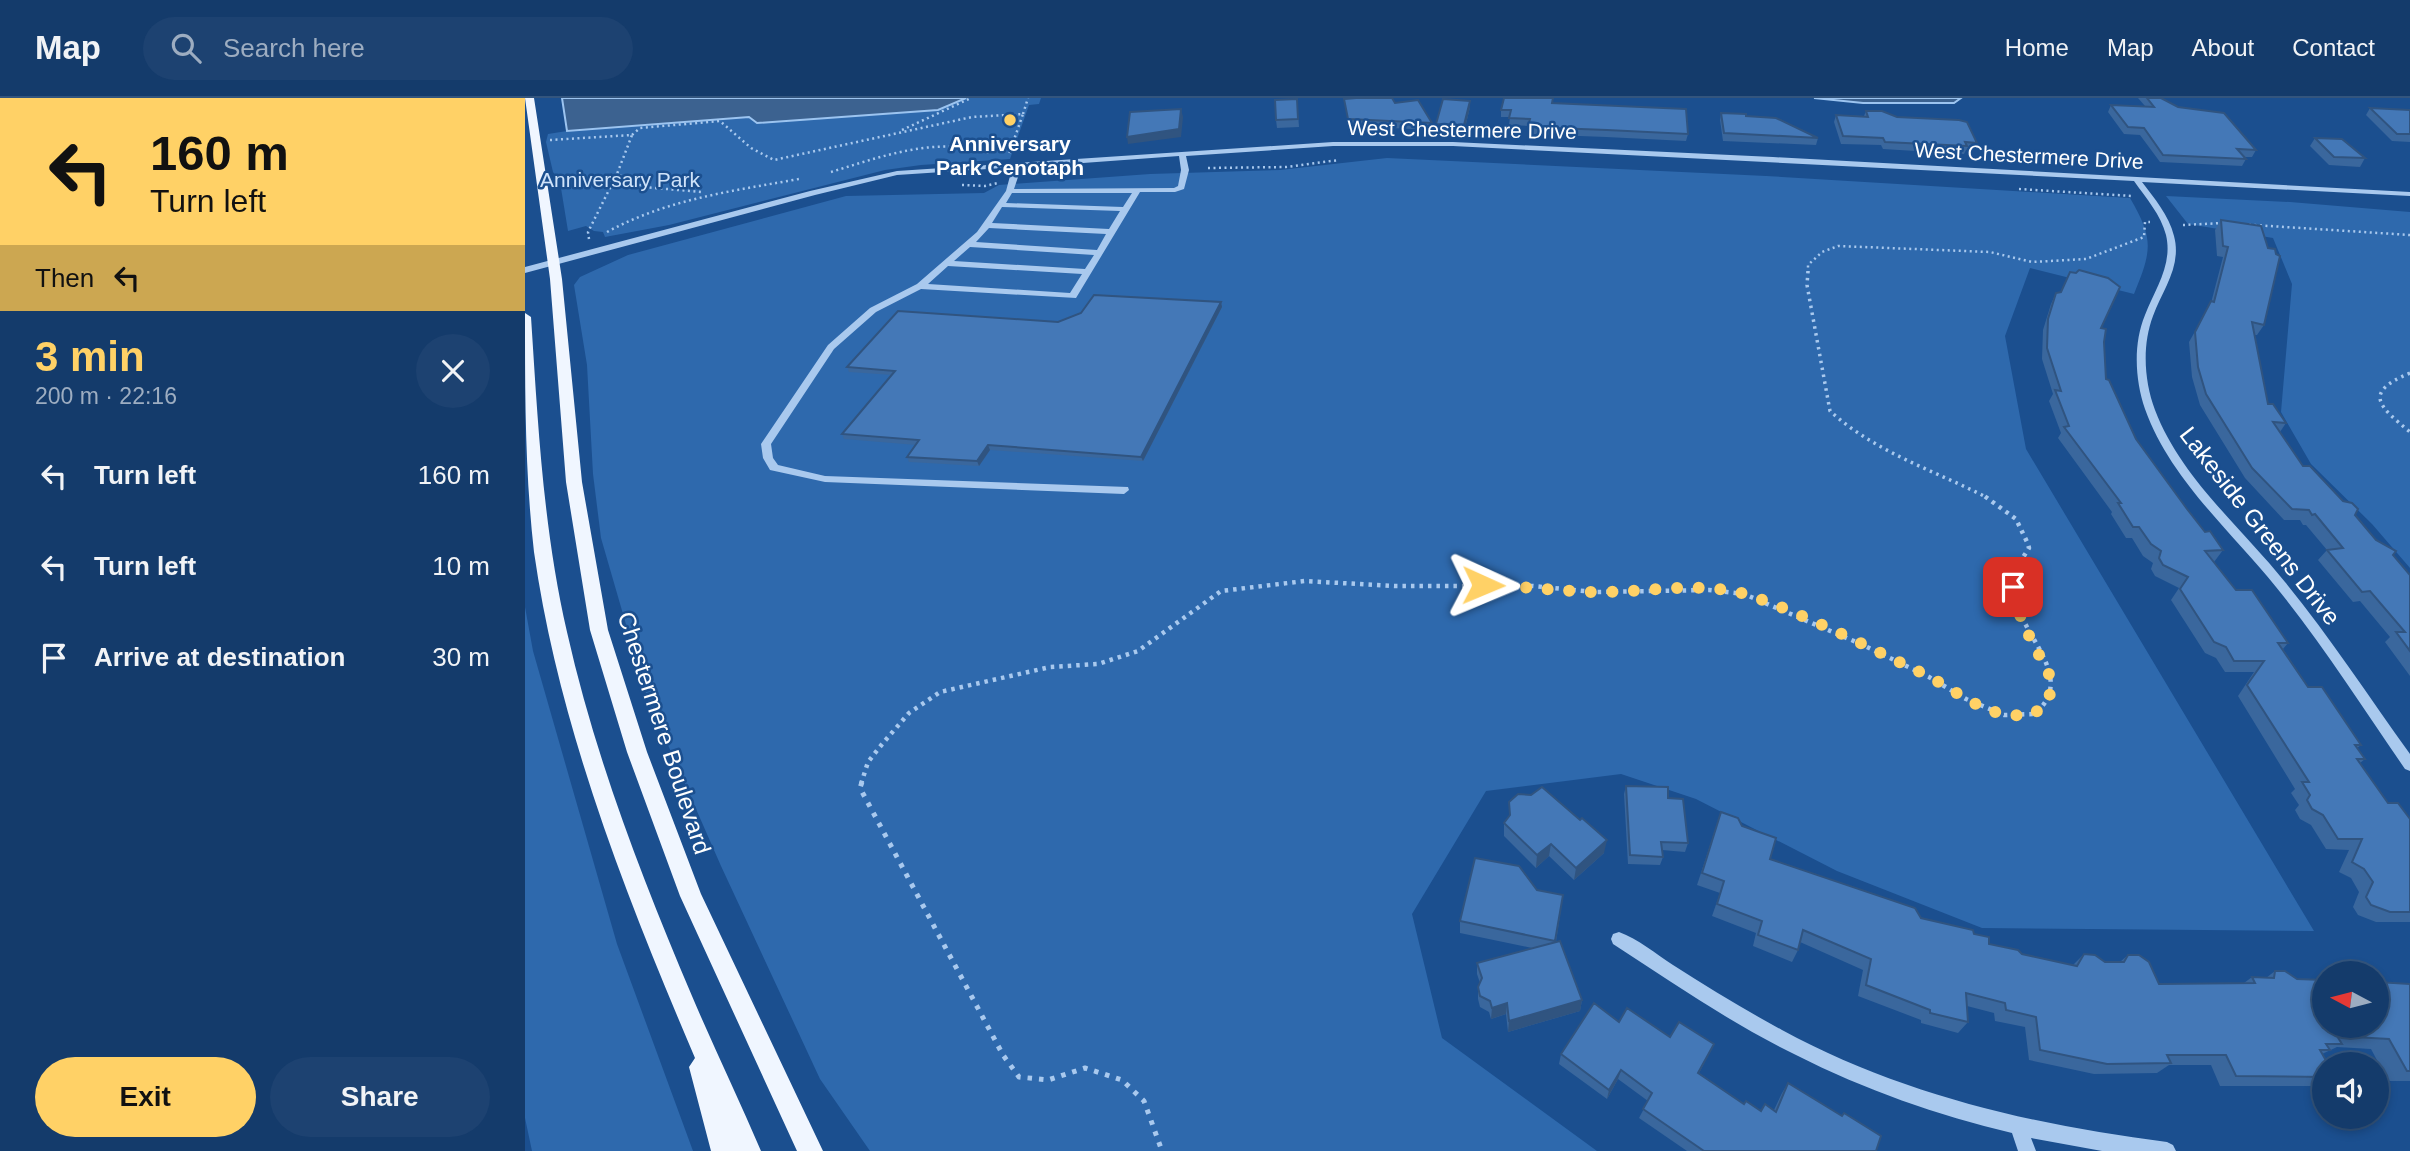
<!DOCTYPE html>
<html lang="en">
<head>
<meta charset="utf-8">
<style>
  body { margin:0; font-family:Arial,sans-serif; background:#1d4271; color:#f1f3f6; height:100vh; display:flex; flex-direction:column; font-size:26px; white-space:nowrap }
  * { box-sizing:border-box; margin:0 }
  p { font-size:23px; color:#9dadc1 }
  .icon { flex:none; width:38px; height:38px; fill:none; stroke:currentColor; stroke-width:2; stroke-linecap:round; stroke-linejoin:round }
  .map { position:relative; flex:1; overflow:hidden }
  .side { display:flex; flex-direction:column; background:#143b6b; width:525px }
  .side>* { flex:none }
  .top-card { background:#ffd166; color:#111; overflow:hidden }
  .needle { width:46px; rotate:277deg }
  .tools { position:absolute; left:1787px; top:863px; display:grid; gap:14px }
  .tools a { display:grid; place-items:center; width:77px; height:77px; border-radius:50%; background:#143b6b; box-shadow:0 4px 10px #0003,0 0 0 2px #33557e; font-size:35px }
  .pin { position:absolute; display:grid; place-items:center; width:60px; height:60px; color:#fff; margin:-30px; border-radius:14px; box-shadow:0 4px 10px #0006 }
  .me { position:absolute; width:77px; margin:-38px; rotate:91deg; stroke-linejoin:round; filter:drop-shadow(0 0 5px #0008) }
  .turn { display:flex; align-items:center; gap:24px; height:147px; padding:0 35px; font-size:32px }
  .turn .icon { width:91px; height:91px; stroke-width:2.5 }
  .turn b { display:block; font-size:49px; line-height:60px }
  .then { display:flex; align-items:center; height:66px; padding:0 35px; background:#0003; gap:14px; font-size:26px }
  .round { display:grid; place-items:center; flex:none; width:74px; height:74px; border-radius:37px; background:#1d4271 }
  .summary { display:flex; align-items:center; justify-content:space-between; height:119px; padding:0 35px }
  h1 { font-size:42px; font-weight:700; line-height:52px; color:#ffd166 }
  .primary-button { display:flex; gap:14px; margin-top:auto; padding:14px 35px }
  .primary-button a { flex:1; height:80px; border-radius:42px; background:#ffd166; color:#111; font-size:28px; font-weight:700; line-height:80px; text-align:center }
  .primary-button a+a { background:#1d4271; color:#f1f3f6 }
  ul { padding:0; list-style:none }
  li { display:flex; align-items:center; gap:21px; height:91px; padding:0 35px }
  li div { flex:1 }
  li b { display:block; font-size:26px }
  li em { font-style:normal }
  header { display:flex; align-items:center; gap:42px; box-sizing:border-box; height:98px; padding:0 35px; background:#143b6b; border-bottom:2px solid #33557e }
  header strong { font-size:33px }
  nav { display:flex; gap:38px; margin-inline-start:auto; font-size:24px }
  .search { width:490px; height:63px; background:#1d4271; display:flex; align-items:center; gap:18px; box-sizing:border-box; padding:0 24px; border-radius:38px; color:#9dadc1; font-size:26px }
  main { display:flex; flex:1; min-height:0 }
  .map>svg:first-child { display:block }
  .green { fill:#2e69ad }
  .water { fill:#3c6290; stroke:#9cc4f0; stroke-width:2 }
  .lines { fill:none; stroke-linecap:round; stroke-linejoin:round }
  .path-far3 { stroke:#a9c9ee; stroke-width:2.5; stroke-dasharray:2 3.5; stroke-linecap:butt }
  .path-far2 { stroke:#a9c9ee; stroke-width:3.5; stroke-dasharray:2.5 4.5; stroke-linecap:butt }
  .path-far1 { stroke:#a9c9ee; stroke-width:4.5; stroke-dasharray:3.5 5; stroke-linecap:butt }
  .path { stroke:#a9c9ee; stroke-width:5; stroke-dasharray:4.5 7; stroke-linecap:butt }
  .minor { fill:#a9c9ee; fill-rule:evenodd }
  .major { fill:#f0f6ff; fill-rule:evenodd }
  .wall { fill:#3a679d }
  .shaded-wall { fill:#305480 }
  .building { fill:#4478b7; stroke:#305480; stroke-width:2 }
  .route { stroke:#ffd166; stroke-width:12; stroke-dasharray:0 21.6 }
  .poi-dot { fill:#ffd166; stroke:#1b4f8f; stroke-width:2.5 }
  .labels { text-anchor:middle; stroke-width:5; stroke-linejoin:round; paint-order:stroke }
  .far-street-label { font-size:21px; fill:#fff; stroke:#1b4f8f }
  .far-poi-label { font-size:21px; font-weight:bold; fill:#fff; stroke:#1b4f8f }
  .far-park-label { font-size:21px; fill:#cfe3fa; stroke:#1b4f8f }
  .street-label { font-size:24px; fill:#fff; stroke:#1b4f8f }
</style>
</head>
<body>
<header>
<strong>Map</strong>
<div class="search"><svg class="icon" aria-label="search" viewBox="0 0 24 24"><circle cx="10" cy="10" r="6"/><path d="M15 15l6 6"/></svg>Search here</div>
<nav><a>Home</a><a>Map</a><a>About</a><a>Contact</a></nav>
</header>
<main>
<section class="side">
<div class="top-card">
<div class="turn"><svg class="icon" aria-label="left" viewBox="0 0 24 24"><path d="M17 20v-9H6M10 6l-5 5 5 5"/></svg><div><b>160 m</b>Turn left</div></div>
<div class="then">Then<svg class="icon" aria-label="left" viewBox="0 0 24 24"><path d="M17 20v-9H6M10 6l-5 5 5 5"/></svg></div>
</div>
<div class="summary"><div><h1>3 min</h1><p>200 m · 22:16</p></div><a class="round"><svg class="icon" aria-label="close" viewBox="0 0 24 24"><path d="M6 6l12 12M18 6L6 18"/></svg></a></div>
<ul>
<li><svg class="icon" aria-label="left" viewBox="0 0 24 24"><path d="M17 20v-9H6M10 6l-5 5 5 5"/></svg><div><b>Turn left</b></div><em>160 m</em></li>
<li><svg class="icon" aria-label="left" viewBox="0 0 24 24"><path d="M17 20v-9H6M10 6l-5 5 5 5"/></svg><div><b>Turn left</b></div><em>10 m</em></li>
<li><svg class="icon" aria-label="arrive" viewBox="0 0 24 24"><path d="M6 21V4h12l-3 4 3 4H6"/></svg><div><b>Arrive at destination</b></div><em>30 m</em></li>
</ul>
<div class="primary-button"><a>Exit</a><a>Share</a></div>
</section>
<div class="map">
<svg width="1885" height="1053" viewBox="0 0 1885 1053">
  <rect width="100%" height="100%" fill="#1b4f8f"/>
  <!-- green -->
  <g class="green">
    <path d="M441,0H516L514,6L504,7L485,61L396,67L360,72L144,127L80,139L78,134L69,133L61,128L43,133L35,84L28,74L21,44L23,36L42,33L225,19L232,25L413,12Z"/>
    <path d="M862,60L1241,78L1605,100C1629,141 1627,152 1609,196L1505,170L1480,238L1501,351L1789,833L1457,830L1312,773L1171,701L1096,676L961,693L887,816L917,940L1072,1053H345L295,981L196,768L122,599L76,440L68,376L62,267L49,187L55,179L103,157L321,98L459,95L474,87L625,76L755,72Z"/>
    <path d="M1641,98L1765,104L1885,114V470L1847,426L1786,366L1756,314L1767,186L1748,140L1663,126Z"/>
    <path d="M0,509L8,553L92,846L168,1053H7L0,1020Z"/>
  </g>
  <!-- water -->
  <g class="water">
    <path d="M37,0H441L413,12L232,25L224,19L42,33Z"/>
    <path d="M1289,0H1436L1429,5H1338Z"/>
  </g>
  <g class="lines">
    <!-- path-far3 -->
    <g class="path-far3">
      <path d="M498,16L503,0"/>
      <path d="M377,32L446,0"/>
      <path d="M107,37L115,30L195,23L226,50L249,62L447,19L498,16L484,56"/>
      <path d="M25,42L107,37L92,76L119,89L176,94"/>
      <path d="M683,70L761,69L814,62"/>
      <path d="M306,74C358,58 411,38 465,55"/>
      <path d="M437,87L460,88L473,85"/>
      <path d="M1494,91L1607,98"/>
      <path d="M1713,126L1885,137"/>
      <path d="M1658,127L1698,125"/>
      <path d="M82,134C143,101 207,93 274,81"/>
      <path d="M64,141L63,134L92,76"/>
      <path d="M1283,175V167L1297,154L1313,148L1465,154L1507,164L1561,161L1619,139L1620,124H1625"/>
    </g>
    <!-- path-far2 -->
    <g class="path-far2">
      <path d="M1283,173L1282,187L1305,313C1350,354 1408,372 1461,399"/>
      <path d="M1885,275C1837,295 1854,308 1885,334"/>
    </g>
    <!-- path-far1 -->
    <path class="path-far1" d="M336,686L343,664L358,645L384,615L415,594L525,569L573,566L613,553L696,493L780,483L869,488H1008L1069,494L1184,492L1219,496L1338,547L1404,579L1441,601L1479,617L1509,616C1556,579 1489,533 1488,489C1487,474 1496,463 1504,450L1503,446L1491,421L1458,397"/>
    <!-- path -->
    <path class="path" d="M337,684L335,690L478,957L494,979L523,982L560,970L597,982L619,1003L637,1053"/>
    <!-- minor -->
    <g class="minor">
      <path d="M808,44H928L1248,59L1885,94V98L1617,84C1629,100 1644,117 1649,138C1657,168 1638,191 1628,218C1617,247 1619,283 1630,312C1656,380 1716,429 1760,484C1805,539 1844,599 1885,656V673L1880,671C1838,610 1798,547 1751,489C1706,433 1645,381 1620,311C1610,282 1608,246 1620,217C1630,191 1648,167 1641,137C1636,117 1621,100 1609,83L928,48H808L661,58L664,72L659,91L650,94H615L551,200L396,191L351,214L309,251L246,346L248,360L253,367L300,378L603,389L604,392L599,396L300,384L245,372L238,360L236,346L303,247L345,210L392,186L452,134L481,93L485,78L494,69L372,77L290,97L0,175V169L285,93L372,73ZM654,58L656,72L653,88L649,90L489,91L493,79L503,69ZM487,95H607L598,109L481,105ZM477,109L595,113L584,131L467,125ZM464,130L581,136L572,152L451,144ZM445,149L569,157L560,171L429,163ZM423,168L557,176L545,195L403,186Z"/>
      <path d="M1094,834C1113,841 1131,856 1148,867C1184,890 1220,912 1257,932C1377,997 1508,1027 1642,1044L1648,1047L1651,1053H1577L1506,1040L1511,1053H1493L1487,1035C1412,1017 1340,992 1271,957C1207,926 1148,885 1088,846L1086,841L1088,836Z"/>
    </g>
    <!-- major -->
    <g class="major">
      <path d="M0,0H9L37,181L57,384L83,532L122,654L176,796L298,1053H272L155,798L102,654L65,532L41,384L25,181Z"/>
      <path d="M0,215L6,219C13,325 18,430 42,534C70,659 117,780 167,898C189,950 214,1001 236,1053H186L164,969L170,960C101,798 34,629 9,454C0,375 0,295 0,215Z"/>
    </g>
  </g>
  <!-- wall -->
  <g class="wall">
    <path d="M1613,0H1636L1731,52L1727,59H1719L1721,61L1717,68L1635,64L1615,37L1599,36L1583,14L1586,7L1620,8Z"/>
    <path d="M772,1L774,29L752,30L751,22Z"/>
    <path d="M819,1L870,5L907,25L908,32L824,28Z"/>
    <path d="M1028,5L1163,36L1161,43L1081,39L1003,36L1004,28L984,27L985,19H976V12Z"/>
    <path d="M945,9L939,34L911,32V26Z"/>
    <path d="M1845,10L1885,12V44L1867,43L1841,17Z"/>
    <path d="M1341,13L1452,45L1450,52H1441L1439,56L1358,51L1356,47L1316,46L1309,24L1311,17L1339,18Z"/>
    <path d="M1196,15L1221,18L1293,40L1291,47L1198,43L1195,22Z"/>
    <path d="M1790,40L1840,60L1835,69L1804,67L1785,48Z"/>
    <path d="M1696,122L1739,227L1732,237H1729L1743,306L1761,325L1755,334L1778,368L1830,417L1851,442L1885,477V578L1860,544L1865,539L1835,503L1828,504L1793,462L1802,452L1781,427H1778L1775,422H1759L1720,380L1675,307L1667,279L1664,244L1686,205L1698,159L1692,158L1690,132Z"/>
    <path d="M1531,195L1576,230L1579,244L1581,281L1611,341L1662,411L1680,434L1698,452L1689,464L1711,492L1763,545L1758,551L1783,589L1836,647L1832,650L1840,661L1835,665L1863,705L1885,721V824H1851L1833,817L1828,809L1834,794L1826,780L1814,774L1824,752L1801,751L1786,727L1775,721L1770,712L1774,707L1766,695L1770,691L1713,598L1729,574H1700L1691,560L1680,555L1646,502L1654,490L1630,478L1626,471L1628,465L1618,458L1607,440H1601L1586,416L1587,414L1533,340L1536,335L1524,303L1528,296L1517,261L1518,232L1526,206Z"/>
    <path d="M696,204L697,209L618,363L465,352L454,368L384,364L382,359L391,347L319,341L317,336L367,277L324,274L322,269L533,224Z"/>
    <path d="M1101,688L1163,745L1160,754L1137,752L1138,759L1135,767L1103,766L1099,696Z"/>
    <path d="M984,704L1079,755L1049,782L1024,758L1011,770L979,738V725L984,719Z"/>
    <path d="M1196,714L1217,728L1245,761L1396,820L1449,836L1464,846L1497,856L1548,867L1559,856L1580,864H1595L1603,857L1634,886L1719,885L1727,879L1741,880L1750,873L1772,881L1885,886V983H1863L1846,951L1812,949L1797,956L1799,966V985L1792,988H1695L1686,967H1644L1632,975L1569,976L1504,962L1500,929L1470,923L1469,915L1442,908L1443,924L1433,935L1396,925V922L1333,898L1338,872L1275,844L1273,852L1267,864L1228,848L1231,835L1187,818L1195,795L1172,787Z"/>
    <path d="M1012,792L1038,797L1031,844L1057,902L1055,913L983,934L981,916L966,921L964,914L955,909L953,901V889L955,885L952,876V865L1007,850L935,835V823Z"/>
    <path d="M1094,924L1145,939L1189,946L1174,975L1219,1006L1236,1012H1249L1257,995L1263,985L1317,1018L1319,1015L1351,1053H1162L1114,1020L1123,1003L1093,981L1082,1001L1034,966L1036,956Z"/>
  </g>
  <!-- shaded-wall -->
  <g class="shaded-wall">
    <path d="M945,3V9L939,34V27Z"/>
    <path d="M656,11L658,19L656,39L603,46L602,39Z"/>
    <path d="M696,204L697,209L618,363L616,359Z"/>
    <path d="M463,347L465,352L454,368L452,363Z"/>
    <path d="M1082,742L1079,755L1049,782L1051,770Z"/>
    <path d="M1026,746L1024,758L1011,770L1012,757Z"/>
    <path d="M1057,902L1055,913L983,934L984,923Z"/>
    <path d="M982,905L981,916L966,921L967,910Z"/>
    <path d="M1096,972L1093,981L1082,1001L1084,992Z"/>
  </g>
  <!-- building -->
  <g class="building">
    <path d="M831,0H867L870,5L893,2L907,25L823,21L819,1Z"/>
    <path d="M979,0H1028L1027,5L1161,11L1163,36L1082,32L1003,29L1005,21L984,20L986,12H976Z"/>
    <path d="M1622,0H1636L1653,9L1699,15L1731,52L1712,51L1721,61L1638,57L1619,30L1603,29L1586,7L1629,9Z"/>
    <path d="M772,1L773,21L751,22L750,2Z"/>
    <path d="M918,1L945,3L939,27L911,26Z"/>
    <path d="M1845,10L1885,12V36H1872Z"/>
    <path d="M656,11L654,31L602,39L605,14Z"/>
    <path d="M1341,13H1357L1372,19L1434,22L1442,24L1452,45L1440,44L1442,48L1360,44L1358,40L1318,38L1311,17L1343,19Z"/>
    <path d="M1196,15L1221,16V18L1251,20L1293,40L1199,35Z"/>
    <path d="M1790,40L1817,41L1840,60L1809,59Z"/>
    <path d="M1696,122L1736,128L1743,150L1750,151L1751,156L1755,158L1739,227L1727,224L1743,306H1748L1761,325L1748,324L1778,368H1785L1818,403L1827,405L1833,411L1830,417L1851,442L1871,453L1868,457L1885,477V553L1871,534H1880L1845,493L1837,494L1802,452L1818,450L1790,416L1787,417L1784,412L1767,411L1727,370L1681,296L1673,269L1670,234L1686,203L1689,204L1703,149L1698,148Z"/>
    <path d="M1554,172L1583,180L1595,189L1576,230L1581,231L1579,244L1581,281L1584,282L1611,341L1662,411L1680,434L1685,433L1698,452L1680,453L1711,492H1727L1763,545H1753L1783,589H1797L1836,647H1830L1840,661H1832L1863,705H1873L1885,721V814H1865L1846,807L1841,799L1848,784L1839,771L1827,764L1837,741H1813L1798,717L1787,711L1782,702L1785,697L1777,684H1784L1722,587L1739,563H1709L1701,549L1689,544L1655,491L1663,479L1638,467L1634,460L1636,453L1626,446L1614,429H1608L1593,405H1596L1539,329L1544,328L1530,292L1536,293L1522,250L1523,221L1531,195L1536,194L1545,174L1551,175Z"/>
    <path d="M569,197L696,204L616,359L463,347L452,363L382,359L394,342L317,336L370,273L322,269L373,213L533,224L556,215Z"/>
    <path d="M1101,688L1143,689V700L1158,701L1163,745L1136,744L1138,759L1105,757Z"/>
    <path d="M1017,689L1055,722L1057,720L1082,742L1051,770L1026,746L1012,757L979,725L985,717L984,704L993,696L1006,697Z"/>
    <path d="M1196,714L1213,720L1217,728L1251,740L1245,761L1390,810L1396,820L1448,832L1449,836L1464,839V846L1493,852L1497,856L1552,868L1559,856L1570,857L1580,864H1599L1603,857H1614L1624,864L1634,886L1730,885L1727,879L1749,880L1750,873H1760L1772,881L1799,882V928H1852V884L1885,886V973H1882L1864,941L1812,938L1817,946H1801L1805,952H1795L1803,966H1799V979L1711,978L1701,957H1642L1646,965L1582,966L1515,952L1511,919L1481,912L1480,905L1441,895L1443,924L1405,915V912L1341,887L1346,861L1278,832L1273,852L1233,837L1237,823L1192,806L1199,783L1177,775Z"/>
    <path d="M950,760L994,768L1012,792L1038,797L1030,843L935,823Z"/>
    <path d="M1035,843L1057,902L984,923L982,905L967,910L965,903L955,898L953,889L957,880L952,865Z"/>
    <path d="M1069,905L1094,924L1102,910L1145,939L1154,924L1189,946L1173,975L1219,1006L1221,1003L1236,1013L1240,1006L1251,1014L1263,985L1317,1018L1319,1015L1356,1038L1351,1053H1179L1118,1011L1127,995L1096,972L1084,992L1036,956Z"/>
  </g>
  <g class="lines">
    <!-- route -->
    <path class="route" d="M958,487C995,488 1032,493 1069,494C1117,495 1176,482 1223,497C1283,517 1340,548 1397,575C1424,588 1448,609 1477,616C1487,619 1499,616 1509,616L1524,601L1527,582L1497,524L1488,489"/>
  </g>
  <!-- markers -->
  <circle class="poi-dot" cx="485" cy="22" r="7"/>
  <g class="labels">
    <!-- far-street labels -->
    <g class="far-street-label">
      <text transform="translate(937 32) rotate(1)" y="7">West Chestermere Drive</text>
      <text transform="translate(1504 58) rotate(3)" y="7">West Chestermere Drive</text>
    </g>
    <!-- far-poi labels -->
    <g class="far-poi-label">
      <text x="485" y="53">Anniversary<tspan x="485" dy="24">Park Cenotaph</tspan></text>
    </g>
    <!-- far-park labels -->
    <g class="far-park-label">
      <text x="95" y="89">Anniversary Park</text>
    </g>
    <!-- street labels -->
    <g class="street-label">
      <text transform="translate(1735 428) rotate(52)" y="8">Lakeside Greens Drive</text>
      <text transform="translate(139 635) rotate(72)" y="8">Chestermere Boulevard</text>
    </g>
  </g>
</svg>
<div class="tools">
<a><svg class="needle" viewBox="-14 -14 28 28"><path d="M0-13l5 13h-10z" fill="#e53935"/><path d="M0 13l5-13h-10z" fill="#9dadc1"/></svg></a>
<a><svg class="icon" aria-label="sound" viewBox="0 0 24 24"><path d="M4 9h4l5-4v14l-5-4H4zM17 9q2 3 0 6"/></svg></a>
</div>
<div class="pin" style="left:1488px;top:489px;background:#d93025"><svg class="icon" aria-label="arrive" viewBox="0 0 24 24"><path d="M6 21V4h12l-3 4 3 4H6"/></svg></div>
<svg class="me" style="left:958px;top:487px" viewBox="-20 -20 40 40"><path d="M0-17L14 15 0 8-14 15z" fill="#ffd166" stroke="#fff" stroke-width="4"/></svg>
</div>
</main>
</body>
</html>
